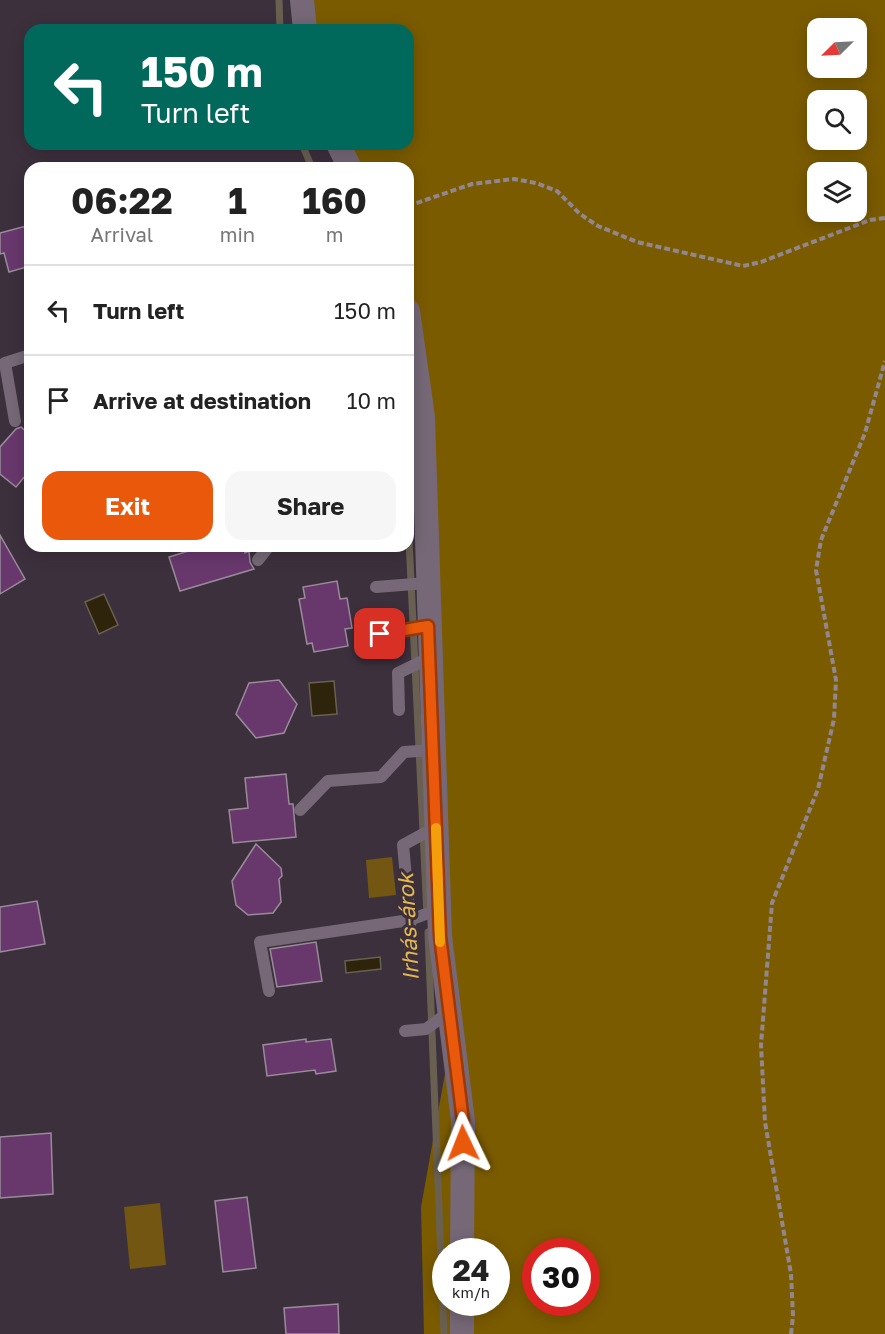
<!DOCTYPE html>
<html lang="en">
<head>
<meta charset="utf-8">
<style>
  body { margin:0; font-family:"Golos Text",sans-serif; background:#f6f6f6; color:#222; height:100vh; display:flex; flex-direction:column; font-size:22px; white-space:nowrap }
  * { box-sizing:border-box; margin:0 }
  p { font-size:20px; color:#767676 }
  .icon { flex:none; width:33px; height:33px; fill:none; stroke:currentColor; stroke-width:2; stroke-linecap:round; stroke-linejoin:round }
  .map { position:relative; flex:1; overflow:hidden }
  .panel { position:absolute; left:24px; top:162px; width:390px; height:390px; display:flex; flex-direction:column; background:#fff; border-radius:18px; box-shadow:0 3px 15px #0003 }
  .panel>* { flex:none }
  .banner { position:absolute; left:24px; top:24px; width:390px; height:126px; border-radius:18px; box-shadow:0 3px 15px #0003; background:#00695c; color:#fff; overflow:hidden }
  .needle { width:39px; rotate:246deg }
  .buttons { position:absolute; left:807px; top:18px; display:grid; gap:12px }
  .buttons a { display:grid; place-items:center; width:60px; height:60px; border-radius:12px; background:#fff; box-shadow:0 3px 15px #0003; font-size:30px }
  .speed { position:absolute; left:432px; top:1238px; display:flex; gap:12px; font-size:30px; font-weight:700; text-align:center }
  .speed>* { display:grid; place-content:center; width:78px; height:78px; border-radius:50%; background:#fff; box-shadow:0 3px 15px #0003; line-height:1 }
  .speed small { font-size:15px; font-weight:400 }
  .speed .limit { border:9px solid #d22; background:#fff; color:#111 }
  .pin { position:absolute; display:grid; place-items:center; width:51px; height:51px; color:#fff; margin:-26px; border-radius:12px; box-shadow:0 3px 9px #0006 }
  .me { position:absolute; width:66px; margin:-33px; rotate:358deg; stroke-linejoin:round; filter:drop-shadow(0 0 4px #0008) }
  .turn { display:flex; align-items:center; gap:21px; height:126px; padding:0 18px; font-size:27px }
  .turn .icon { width:78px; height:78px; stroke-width:2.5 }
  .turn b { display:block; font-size:42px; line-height:51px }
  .eta { display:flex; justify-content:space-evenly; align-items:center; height:102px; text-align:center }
  .eta b { font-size:36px; font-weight:700; line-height:42px }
  .action { display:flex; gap:12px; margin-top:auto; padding:12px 18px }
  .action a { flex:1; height:69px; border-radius:18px; background:#ea580c; color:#fff; font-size:24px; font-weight:700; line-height:69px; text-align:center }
  .action a+a { background:#f6f6f6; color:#222 }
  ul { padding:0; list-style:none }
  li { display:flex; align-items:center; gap:18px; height:90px; padding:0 18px; border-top:2px solid #e0e0e0 }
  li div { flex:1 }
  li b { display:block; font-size:22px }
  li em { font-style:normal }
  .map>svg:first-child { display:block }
  .green { fill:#725612 }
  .forest { fill:#7b5b00; fill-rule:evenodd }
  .water { fill:#2e240c; stroke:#696051; stroke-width:1.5 }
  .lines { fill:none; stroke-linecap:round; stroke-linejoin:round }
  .stream { stroke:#696051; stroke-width:7 }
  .building { fill:#68386c; stroke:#998b9a; stroke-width:1.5 }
  .path { stroke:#918791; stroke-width:4; stroke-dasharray:6 3; stroke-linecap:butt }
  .lane { stroke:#766876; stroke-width:12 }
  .street { stroke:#766876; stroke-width:24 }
  .route-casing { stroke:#983908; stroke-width:15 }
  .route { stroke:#ea580c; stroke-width:10 }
  .slow { stroke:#f59e0b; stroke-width:10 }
  .labels { text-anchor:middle; stroke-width:6; stroke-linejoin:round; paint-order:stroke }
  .water-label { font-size:22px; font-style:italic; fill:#e6b850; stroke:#3c303c }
</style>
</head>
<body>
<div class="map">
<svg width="885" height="1334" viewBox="0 0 885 1334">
  <rect width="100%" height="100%" fill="#3c303c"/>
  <!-- green -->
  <g class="green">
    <path d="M392,857L396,895L369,898L366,860Z"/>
    <path d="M160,1203L166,1265L130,1269L124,1207Z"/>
  </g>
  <!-- forest -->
  <path class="forest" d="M302,0H885V1334H424L421,1207L446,1068L408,311V168H350L338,144H408V30H305ZM818,28H856V68H818ZM818,100H856V140H818ZM818,172H856V212H818ZM446,1251H496V1302H446ZM536,1251H586V1302H536Z"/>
  <!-- water -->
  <g class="water">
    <path d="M104,594L118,625L99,634L85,602Z"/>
    <path d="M334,681L337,714L312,716L309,683Z"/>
    <path d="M380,957L381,969L346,973L345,961Z"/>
  </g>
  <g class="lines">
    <!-- stream -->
    <g class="stream">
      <path d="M279,0L280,30"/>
      <path d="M302,144L312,168"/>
      <path d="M408,519L427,915"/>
      <path d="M428,932L444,1334"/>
    </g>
  </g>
  <!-- building -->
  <g class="building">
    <path d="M30,225V266L9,272L4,253L0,254V233Z"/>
    <path d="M21,427L30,435V470L16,487L0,474V447L16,429Z"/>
    <path d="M0,535L25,579L0,594Z"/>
    <path d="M205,546H243L245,553L249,551L250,562L254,569L180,591L169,557Z"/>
    <path d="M337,581L340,599L347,598L352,628L345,629L348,646L314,652L312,643L307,644L299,599L305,598L303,587Z"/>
    <path d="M279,680L297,704L284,733L256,738L236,714L249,683Z"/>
    <path d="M286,774L289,804H293L296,837L233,843L229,810L248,808L245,778Z"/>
    <path d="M256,844L281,868L282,876L279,879L281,902L273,913L248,915L236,905L232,881Z"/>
    <path d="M37,901L45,944L0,952V907Z"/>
    <path d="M316,942L322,981L277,987L270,949Z"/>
    <path d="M306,1039V1042L331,1039L336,1071L316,1074L315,1070L267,1076L263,1045Z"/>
    <path d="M51,1133L53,1194L0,1198V1137Z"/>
    <path d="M247,1197L256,1268L223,1272L215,1201Z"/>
    <path d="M338,1304L339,1334H286L284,1308Z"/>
  </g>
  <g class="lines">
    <!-- path -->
    <g class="path">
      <path d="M408,206L472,184L514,179L536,183L557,191L580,214L598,226L637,242L743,266L761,262L870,220L885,218"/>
      <path d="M791,1334L793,1316L791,1274L765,1122L761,1045L772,903L818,789L834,719L836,680L816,570L821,540L865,433L885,361"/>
    </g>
    <!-- lane -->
    <g class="lane">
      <path d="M15,421L5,363L30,355"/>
      <path d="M408,434L423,433"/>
      <path d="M408,494L425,490"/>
      <path d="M258,560L269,546"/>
      <path d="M376,587L427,583"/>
      <path d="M380,634L428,626"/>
      <path d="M399,710L398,673L429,658"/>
      <path d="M300,810L328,781L381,777L404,752L433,750"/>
      <path d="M411,974L410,920L403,845L436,827"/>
      <path d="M269,991L260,942L410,920L439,909"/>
      <path d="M405,1031L426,1029L449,1012"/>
    </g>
    <!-- street -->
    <g class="street">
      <path d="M302,0L305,30"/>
      <path d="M338,144L350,168"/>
      <path d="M408,311L423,417L440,936L463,1121L462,1251"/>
      <path d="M462,1334V1302"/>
    </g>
  </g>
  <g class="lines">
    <defs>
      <path id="route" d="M380,634L428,626L440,936L463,1121V1143"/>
    </defs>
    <!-- route casing -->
    <use href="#route" class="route-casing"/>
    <!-- route -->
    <use href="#route" class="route"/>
    <!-- slow -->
    <path class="slow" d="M436,828L440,942"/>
  </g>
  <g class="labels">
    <!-- water labels -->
    <g class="water-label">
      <text transform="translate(408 927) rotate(-93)" y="8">Irhás-árok</text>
    </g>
  </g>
</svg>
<div class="buttons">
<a><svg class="needle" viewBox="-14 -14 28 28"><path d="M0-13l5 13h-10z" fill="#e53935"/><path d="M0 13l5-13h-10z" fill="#767676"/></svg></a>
<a><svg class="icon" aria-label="search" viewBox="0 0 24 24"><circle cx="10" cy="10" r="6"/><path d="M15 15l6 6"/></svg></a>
<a><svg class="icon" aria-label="layers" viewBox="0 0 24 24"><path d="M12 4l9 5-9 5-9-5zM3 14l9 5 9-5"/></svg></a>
</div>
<div class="speed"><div>24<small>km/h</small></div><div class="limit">30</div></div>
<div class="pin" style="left:380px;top:634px;background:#d93025"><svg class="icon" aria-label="arrive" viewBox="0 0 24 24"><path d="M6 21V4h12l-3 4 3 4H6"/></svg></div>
<svg class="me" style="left:463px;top:1143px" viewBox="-20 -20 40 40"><path d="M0-17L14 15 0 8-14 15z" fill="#ea580c" stroke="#fff" stroke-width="4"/></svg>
<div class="banner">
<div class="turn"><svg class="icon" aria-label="left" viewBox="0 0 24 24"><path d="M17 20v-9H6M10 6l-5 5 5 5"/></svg><div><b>150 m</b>Turn left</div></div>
</div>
<section class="panel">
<div class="eta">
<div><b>06:22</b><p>Arrival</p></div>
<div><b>1</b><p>min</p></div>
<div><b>160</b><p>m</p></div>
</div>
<ul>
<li><svg class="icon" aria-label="left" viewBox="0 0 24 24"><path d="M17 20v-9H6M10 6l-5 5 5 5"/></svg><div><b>Turn left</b></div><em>150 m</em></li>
<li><svg class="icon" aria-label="arrive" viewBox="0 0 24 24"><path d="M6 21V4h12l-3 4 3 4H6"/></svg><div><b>Arrive at destination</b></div><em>10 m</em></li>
</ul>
<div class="action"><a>Exit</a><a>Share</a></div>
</section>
</div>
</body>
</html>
